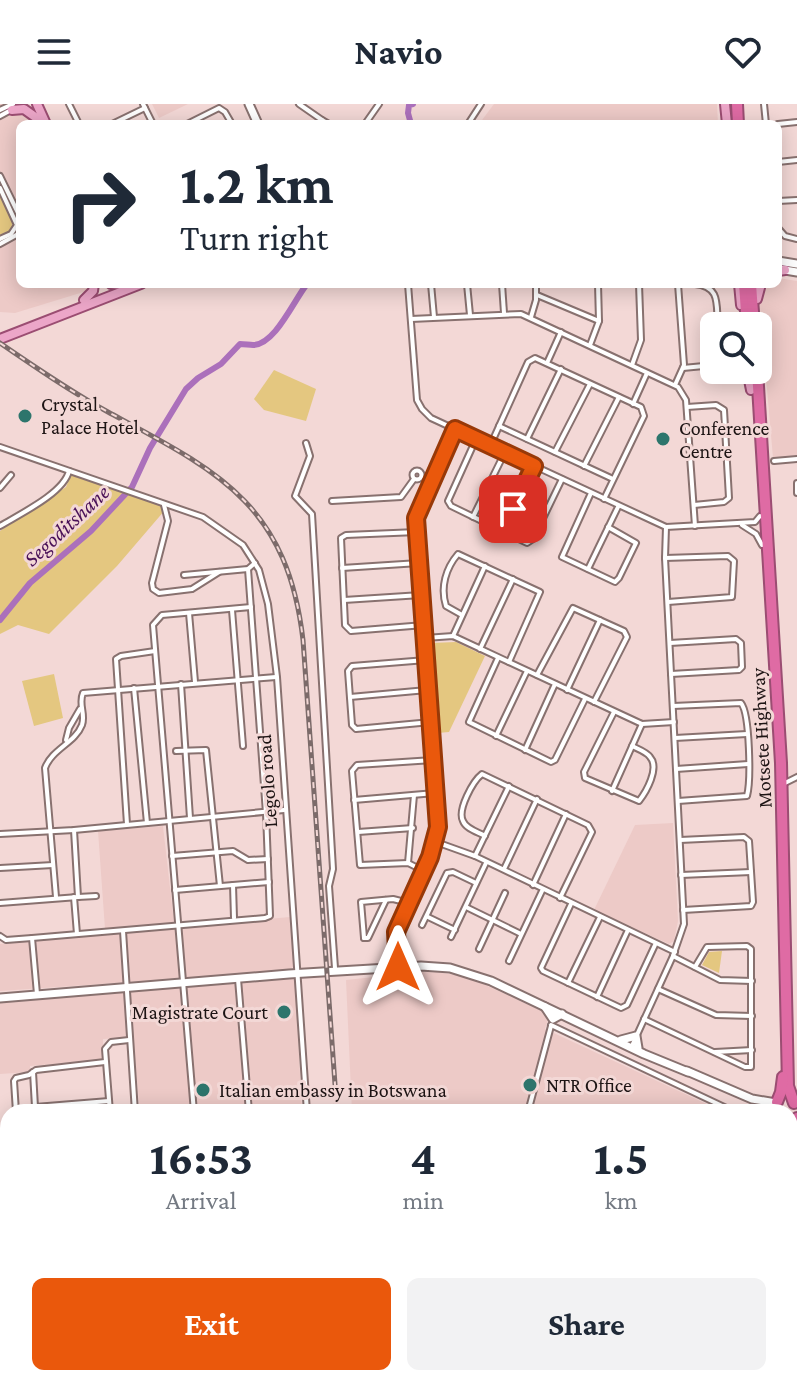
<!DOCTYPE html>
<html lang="en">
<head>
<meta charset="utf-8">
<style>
  body { margin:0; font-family:"Crimson Pro",serif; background:#f2f2f3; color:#1f2937; height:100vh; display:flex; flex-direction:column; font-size:30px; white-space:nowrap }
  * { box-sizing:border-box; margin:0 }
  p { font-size:26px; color:#747a83 }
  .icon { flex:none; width:44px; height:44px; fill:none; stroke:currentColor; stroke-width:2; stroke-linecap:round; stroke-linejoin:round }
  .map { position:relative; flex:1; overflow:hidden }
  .details { position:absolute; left:0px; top:1000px; width:798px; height:282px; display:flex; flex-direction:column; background:#fff; border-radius:24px 24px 0 0; box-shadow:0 4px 20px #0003 }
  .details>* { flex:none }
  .hud { position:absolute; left:16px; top:16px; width:766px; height:168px; border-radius:12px; box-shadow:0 4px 20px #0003; background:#fff; color:#1f2937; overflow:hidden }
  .buttons { position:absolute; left:700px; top:208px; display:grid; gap:16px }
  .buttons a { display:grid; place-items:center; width:72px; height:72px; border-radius:12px; background:#fff; box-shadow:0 4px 20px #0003; font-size:40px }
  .pin { position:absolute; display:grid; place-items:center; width:68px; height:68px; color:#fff; margin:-34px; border-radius:16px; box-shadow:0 4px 12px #0006 }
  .me { position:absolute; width:88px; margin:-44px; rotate:0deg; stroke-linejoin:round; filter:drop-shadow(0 0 6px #0008) }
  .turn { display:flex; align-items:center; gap:28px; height:168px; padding:0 32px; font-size:36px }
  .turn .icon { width:104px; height:104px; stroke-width:2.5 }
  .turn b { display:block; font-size:56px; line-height:68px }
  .eta { display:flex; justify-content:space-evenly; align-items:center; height:136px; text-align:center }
  .eta b { font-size:48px; font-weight:700; line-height:56px }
  .primary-button { display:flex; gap:16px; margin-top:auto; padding:16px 32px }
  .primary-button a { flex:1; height:92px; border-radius:12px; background:#ea580c; color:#fff; font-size:32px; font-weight:700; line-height:92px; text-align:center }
  .primary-button a+a { background:#f2f2f3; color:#1f2937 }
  header { display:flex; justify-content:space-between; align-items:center; height:104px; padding:0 32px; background:#fff; font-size:36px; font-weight:700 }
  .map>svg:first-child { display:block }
  .built { fill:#edcac7 }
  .green { fill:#e4c780 }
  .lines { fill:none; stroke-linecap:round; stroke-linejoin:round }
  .river { stroke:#ab70bb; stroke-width:6 }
  .street-casing { stroke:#88716f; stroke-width:8 }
  .secondary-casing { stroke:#88716f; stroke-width:11 }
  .primary-casing { stroke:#9b4d72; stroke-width:12 }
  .highway-casing { stroke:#9b4d72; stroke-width:14 }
  .street { stroke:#fff; stroke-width:4 }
  .secondary { stroke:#fff; stroke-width:7 }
  .primary { stroke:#eca6c8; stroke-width:8 }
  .highway { stroke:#df6ba4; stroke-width:10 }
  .rail-casing { stroke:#7c6b6a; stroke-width:5 }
  .rail { stroke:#f3d8d6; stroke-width:2; stroke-dasharray:6; stroke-linecap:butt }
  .route-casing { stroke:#983908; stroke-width:20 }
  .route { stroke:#ea580c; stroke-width:14 }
  .poi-dot { fill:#2d756c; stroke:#f3d8d6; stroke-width:3 }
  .labels { text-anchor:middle; stroke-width:6; stroke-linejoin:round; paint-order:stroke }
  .poi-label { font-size:20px; fill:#1d1414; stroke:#f3d8d6; text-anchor:start }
  .street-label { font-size:20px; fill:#1d1414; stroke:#f3d8d6 }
  .water-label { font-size:22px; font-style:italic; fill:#491057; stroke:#f3d8d6 }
</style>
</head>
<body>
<header><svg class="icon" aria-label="menu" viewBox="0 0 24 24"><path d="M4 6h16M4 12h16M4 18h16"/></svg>Navio<svg class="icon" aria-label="heart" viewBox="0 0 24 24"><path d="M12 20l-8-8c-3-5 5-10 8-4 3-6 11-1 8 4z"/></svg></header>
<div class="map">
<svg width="797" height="1281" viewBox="0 0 797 1281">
  <rect width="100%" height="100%" fill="#f3d8d6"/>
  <!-- built -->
  <g class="built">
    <path d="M0,0H25L34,20H20V180H88L90,186L15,209L0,208Z"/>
    <path d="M152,0H188L159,14Z"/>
    <path d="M494,0H717L718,20H479Z"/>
    <path d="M778,174L797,177V352L773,354L759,192L771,180H778Z"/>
    <path d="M673,719L678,817L674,837L669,840L594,806L635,721Z"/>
    <path d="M163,722L174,819L105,825L98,727Z"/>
    <path d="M290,813L294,862L288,867L0,887V840Z"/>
    <path d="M430,867L468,873L544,908L548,916L545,925L724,1008H352L346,876Z"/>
    <path d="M290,875L295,876L302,1008H140L133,933L103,935V953L100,956L30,962V968L0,970V899Z"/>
    <path d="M66,1274H317L318,1281H66Z"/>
    <path d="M369,1274H762V1281H370Z"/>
  </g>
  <!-- green -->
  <g class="green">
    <path d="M0,91L12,118V126L0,134Z"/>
    <path d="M274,266L316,285L306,317L264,306L254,295Z"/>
    <path d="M71,370L159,400L165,406L117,462L49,530L18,521L0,530V427L66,383Z"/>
    <path d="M456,538L485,552L449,628L438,629L431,539Z"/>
    <path d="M54,570L63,614L34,622L22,577Z"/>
    <path d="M722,847L719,869L702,861L709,848Z"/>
  </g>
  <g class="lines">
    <!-- river -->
    <g class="river">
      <path d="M411,20L408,9L409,1L413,0"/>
      <path d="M0,516L30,479L91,427L132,383L150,344L186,285L198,274L221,260L240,240C245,240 249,241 253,241C275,241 294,196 307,180"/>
    </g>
    <defs>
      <g id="street">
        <path d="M69,0L79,20"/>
        <path d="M143,0L153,20"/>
        <path d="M299,0L322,16L319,20"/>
        <path d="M764,0L766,20"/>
        <path d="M0,6L13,0"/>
        <path d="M0,12L11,6"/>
        <path d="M322,16L329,20"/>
        <path d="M112,20L145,4"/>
        <path d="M187,20L219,4L225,8L232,20"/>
        <path d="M365,20L379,0"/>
        <path d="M468,20L481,0"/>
        <path d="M778,20L797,18"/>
        <path d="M778,58L797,56"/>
        <path d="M0,72L20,113"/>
        <path d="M0,84L17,121L11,130L0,135"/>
        <path d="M778,97L797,96"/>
        <path d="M778,124L785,132L797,135"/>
        <path d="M0,140L20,129"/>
        <path d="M408,180L417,296L422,305L431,314L666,423L755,418L760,412"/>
        <path d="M431,180L434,213"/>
        <path d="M467,180L470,211"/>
        <path d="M502,180L504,209"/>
        <path d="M695,180C721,183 716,200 718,222"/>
        <path d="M537,191L599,217"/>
        <path d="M531,213L536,196V180"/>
        <path d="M411,215L521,210L678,283L686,296L695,422"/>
        <path d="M590,241L599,217L598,180"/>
        <path d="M547,259L561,228"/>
        <path d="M632,261L641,236L639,180"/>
        <path d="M683,264L714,261"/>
        <path d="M675,281L684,261L678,180"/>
        <path d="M633,300L647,269"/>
        <path d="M687,303L716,301L724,306L729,394L724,398L694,401"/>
        <path d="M499,322L613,375"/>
        <path d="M476,335L448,397L451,402L527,439L533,435L562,375"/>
        <path d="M527,335L561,265"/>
        <path d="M306,339L310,352L295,392L312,410L333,765L329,782L335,864"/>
        <path d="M491,340L528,258L535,254L641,303L644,312L604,395"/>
        <path d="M0,343L203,413L243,441L259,466L268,500L277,573L307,1008"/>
        <path d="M555,348L590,280"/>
        <path d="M774,357L797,355"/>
        <path d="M584,362L619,293"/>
        <circle cx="417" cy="371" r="4.5"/>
        <path d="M797,379V389"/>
        <path d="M0,384L11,371"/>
        <path d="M591,389L562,453L615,478L619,474L636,439L608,423"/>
        <path d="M332,397L401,393L414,375"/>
        <path d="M164,401L168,417L152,479L153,485L159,489L192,485L219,468"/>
        <path d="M473,413L505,348"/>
        <path d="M742,421L756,430L762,441"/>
        <path d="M0,422C20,410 64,389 69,367"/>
        <path d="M503,427L534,362"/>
        <path d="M417,428L346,431L341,434L345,521L351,527L424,521"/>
        <path d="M665,454L728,452L734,457L732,493L668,498"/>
        <path d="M342,464L419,459"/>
        <path d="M588,465L618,403"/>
        <path d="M184,471L248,465L255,459"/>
        <path d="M344,496L421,491"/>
        <path d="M232,506L243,642"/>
        <path d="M189,509L195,578"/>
        <path d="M462,511L446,502C440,483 446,464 458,450L540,488L509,558"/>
        <path d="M453,532L485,462"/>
        <path d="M425,534L453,532L642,620L674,618"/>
        <path d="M670,539L736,535L741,539L742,563L739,566L671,570"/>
        <path d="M480,545L513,475"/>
        <path d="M498,554L469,618L551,658L555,656L585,595"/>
        <path d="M426,556L352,562L348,567L352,621L356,625L431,618"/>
        <path d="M537,571L573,504L624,527L627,533L594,598"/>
        <path d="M181,580L190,714"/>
        <path d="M134,584L147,719"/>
        <path d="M567,586L600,516"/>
        <path d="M350,593L427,586"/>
        <path d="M673,602L741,599C750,610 751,677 747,692L678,697"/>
        <path d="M614,608L584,668L585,674L639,697C646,688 660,664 650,653C647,648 638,645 632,642"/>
        <path d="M496,632L527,567"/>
        <path d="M675,634L747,630"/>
        <path d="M66,636L69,624L80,605"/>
        <path d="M525,646L555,580"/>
        <path d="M176,647L206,646L220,782"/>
        <path d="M676,665L748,660"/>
        <path d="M785,679L797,673"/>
        <path d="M612,687L642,620"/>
        <path d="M354,696L435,689"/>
        <path d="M127,720L116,555L121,552L155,547"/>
        <path d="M358,728L413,724"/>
        <path d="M0,730L74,726L284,706"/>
        <path d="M485,732C478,728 466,725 463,717C457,706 473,677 482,670L588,721L592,728L560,794"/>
        <path d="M680,736L744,733L749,737L753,798L751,802L683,806"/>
        <path d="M436,738L475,752L675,848"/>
        <path d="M172,752L233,747L248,756L268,755"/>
        <path d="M475,752L509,682"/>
        <path d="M408,759L414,691"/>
        <path d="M0,764L53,761"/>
        <path d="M504,765L537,695"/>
        <path d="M424,767L408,759L360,761L352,667L357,661L433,656"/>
        <path d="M681,771L751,768"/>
        <path d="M233,781L234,814"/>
        <path d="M533,781L566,710"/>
        <path d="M175,786L269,778"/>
        <path d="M56,793L45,664C52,645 75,639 82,621C86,610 78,600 83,589L276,573"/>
        <path d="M74,793L77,830"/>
        <path d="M78,793L96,792"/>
        <path d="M0,799L78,793L74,726"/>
        <path d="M571,800L541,864L543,867L621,904L627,901L655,841"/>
        <path d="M466,803L521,830"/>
        <path d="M428,813L455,826"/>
        <path d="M422,821L447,769L453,768L476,779"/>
        <path d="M123,827L135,1008"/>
        <path d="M0,832L6,836L32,834L265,814L270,812L266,709L248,465"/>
        <path d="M451,833L486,759"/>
        <path d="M32,834L37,890"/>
        <path d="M364,834L361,798L393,795L409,799"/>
        <path d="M364,834H368L386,796"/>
        <path d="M479,845L505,789"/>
        <path d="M673,852L720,876L752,877"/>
        <path d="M509,857L542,787"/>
        <path d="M398,863L396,828L430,753L438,723L416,414L455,325"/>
        <path d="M238,875L249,1008"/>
        <path d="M568,879L600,813"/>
        <path d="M658,885L716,911L752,912"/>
        <path d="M597,893L628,826"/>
        <path d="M644,915L745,963H751V845L747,842L707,843L695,863"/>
        <path d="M551,921L735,1008"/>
        <path d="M631,944L673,852L684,820L665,454L666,423"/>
        <path d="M715,948L752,946"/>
        <path d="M33,968L35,1003L109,997"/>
        <path d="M16,1008L14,977L16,974L29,971L36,966L105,958"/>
        <path d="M110,1008L105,945L111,938L129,936"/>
        <path d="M194,1008L153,521L162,511L251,503"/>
        <path d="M528,1008L551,922"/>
        <path d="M59,1274V1281"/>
        <path d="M115,1274L116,1281"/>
        <path d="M324,1274L325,1281"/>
        <path d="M548,1274V1281"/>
        <path d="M767,1274V1281"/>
        <path d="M136,1281L162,1279"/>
        <path d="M159,1281L250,1274"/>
      </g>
      <g id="secondary">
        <path d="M249,0L258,20"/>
        <path d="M778,157L797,160"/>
        <path d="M779,165L797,168"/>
        <path d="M388,860L397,850L407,859"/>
        <path d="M0,894L289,870L421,862L450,864L491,877L644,950L688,968"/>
        <path d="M545,903L553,915L562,910"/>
        <path d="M621,936L636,932L638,944"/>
        <path d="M687,967L752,995L776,999"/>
      </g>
      <g id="primary">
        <path d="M37,0L46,20"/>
        <path d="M725,0L727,20"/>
        <path d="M12,6L24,5L38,15"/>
        <path d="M778,167L785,166"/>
        <path d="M111,180L126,181"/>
        <path d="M739,180L741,201"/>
        <path d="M757,195L761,180"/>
        <path d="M84,196L93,187L94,180"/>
        <path d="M758,215L761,273"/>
        <path d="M0,235L141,180"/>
        <path d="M747,266L751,286"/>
        <path d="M0,1154L8,1248"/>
        <path d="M3,1243L6,1281"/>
      </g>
      <g id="highway">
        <path d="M737,0L738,20"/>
        <path d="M744,180L747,222"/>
        <path d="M751,180L754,222"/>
        <path d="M757,266L781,659L788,982L794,999"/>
        <path d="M777,998L781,988L783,973"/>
        <path d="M790,1020L797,1014"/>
        <path d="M783,1274V1281"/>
      </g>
    </defs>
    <!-- street casing -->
    <use href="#street" class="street-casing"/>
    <!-- secondary casing -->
    <use href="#secondary" class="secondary-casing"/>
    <!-- primary casing -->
    <use href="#primary" class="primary-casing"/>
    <!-- highway casing -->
    <use href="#highway" class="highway-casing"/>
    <!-- street -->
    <use href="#street" class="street"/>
    <!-- secondary -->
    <use href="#secondary" class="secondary"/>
    <!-- primary -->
    <use href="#primary" class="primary"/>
    <!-- highway -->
    <use href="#highway" class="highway"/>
    <defs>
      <g id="rail">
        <path d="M0,239C35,263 70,287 108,308C217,367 287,399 303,536L337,1008"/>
        <path d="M352,1274L353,1281"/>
        <path d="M367,1274L368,1281"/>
      </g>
    </defs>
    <!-- rail casing -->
    <use href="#rail" class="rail-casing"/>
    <!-- rail -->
    <use href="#rail" class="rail"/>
  </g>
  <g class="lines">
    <defs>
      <path id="route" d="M398,863L396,828L430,753L438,723L416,414L455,325L534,362L513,405"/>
    </defs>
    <!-- route casing -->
    <use href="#route" class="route-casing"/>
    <!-- route -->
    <use href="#route" class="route"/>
  </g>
  <!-- markers -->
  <g class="poi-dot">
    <circle cx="25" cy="312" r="8"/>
    <circle cx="663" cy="335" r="8"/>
    <circle cx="284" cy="908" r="8"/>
    <circle cx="530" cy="981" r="8"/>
    <circle cx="203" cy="986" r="8"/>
  </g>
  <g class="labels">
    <!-- poi labels -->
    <g class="poi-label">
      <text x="41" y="307">Crystal<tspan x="41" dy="23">Palace Hotel</tspan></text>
      <text x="679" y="331">Conference<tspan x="679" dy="23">Centre</tspan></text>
      <text x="268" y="915" text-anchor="end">Magistrate Court</text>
      <text x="546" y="988">NTR Office</text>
      <text x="219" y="993">Italian embassy in Botswana</text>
    </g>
    <!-- street labels -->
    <g class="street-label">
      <text transform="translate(761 634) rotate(-93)" y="7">Motsete Highway</text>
      <text transform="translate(267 677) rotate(-94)" y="7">Legolo road</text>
    </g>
    <!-- water labels -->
    <g class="water-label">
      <text transform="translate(66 421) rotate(-43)" y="8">Segoditshane</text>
    </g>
  </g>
</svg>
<div class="buttons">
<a><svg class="icon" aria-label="search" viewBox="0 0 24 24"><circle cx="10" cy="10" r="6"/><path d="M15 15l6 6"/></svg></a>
</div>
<div class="pin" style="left:513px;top:405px;background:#d93025"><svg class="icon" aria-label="arrive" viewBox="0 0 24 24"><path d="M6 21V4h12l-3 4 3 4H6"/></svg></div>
<svg class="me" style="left:398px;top:863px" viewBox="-20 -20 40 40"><path d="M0-17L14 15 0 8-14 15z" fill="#ea580c" stroke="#fff" stroke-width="4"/></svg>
<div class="hud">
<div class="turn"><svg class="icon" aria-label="right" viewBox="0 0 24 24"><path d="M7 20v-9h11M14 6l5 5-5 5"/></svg><div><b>1.2 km</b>Turn right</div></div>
</div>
<section class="details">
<div class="eta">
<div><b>16:53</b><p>Arrival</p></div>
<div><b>4</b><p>min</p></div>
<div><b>1.5</b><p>km</p></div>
</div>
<div class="primary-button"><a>Exit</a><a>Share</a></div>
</section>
</div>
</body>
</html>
